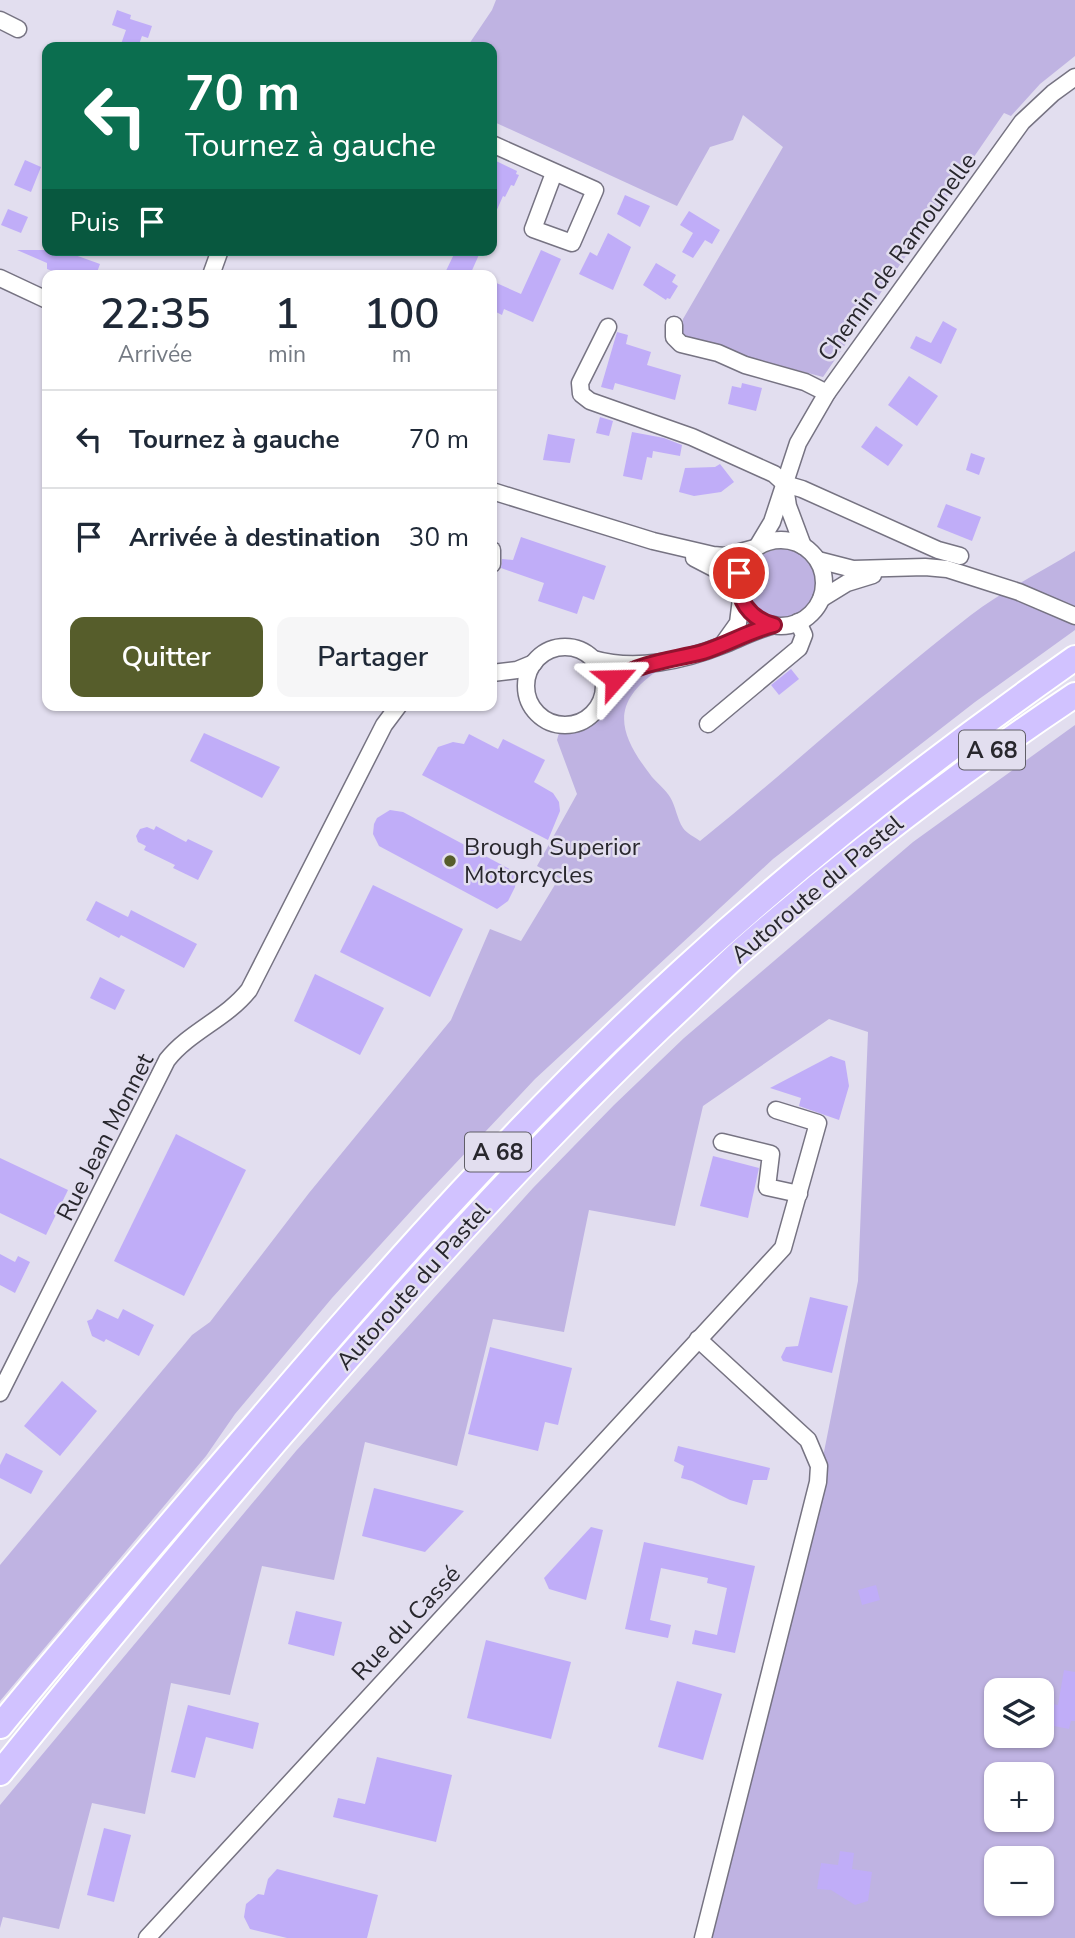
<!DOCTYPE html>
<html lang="fr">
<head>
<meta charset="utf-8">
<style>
  body { margin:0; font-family:"Nunito Sans",sans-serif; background:#f6f6f7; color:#1f2937; height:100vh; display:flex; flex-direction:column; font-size:26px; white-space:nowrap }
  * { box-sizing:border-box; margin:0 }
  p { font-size:23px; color:#747a83 }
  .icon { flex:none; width:38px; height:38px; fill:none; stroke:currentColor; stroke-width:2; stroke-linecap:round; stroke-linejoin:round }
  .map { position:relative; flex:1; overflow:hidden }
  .details { position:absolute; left:42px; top:270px; width:455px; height:441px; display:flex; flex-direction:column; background:#fff; border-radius:14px; box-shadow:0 2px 5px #0004 }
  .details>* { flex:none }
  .top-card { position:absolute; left:42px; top:42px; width:455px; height:214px; border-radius:14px; box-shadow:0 2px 5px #0004; background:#0b6e4f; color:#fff; overflow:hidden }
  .fabs { position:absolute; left:984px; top:1678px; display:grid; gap:14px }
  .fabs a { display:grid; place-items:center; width:70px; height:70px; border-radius:14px; background:#fff; box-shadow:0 2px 5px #0004; font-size:35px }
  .pin { position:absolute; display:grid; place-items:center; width:60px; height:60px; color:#fff; margin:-30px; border:4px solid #fff; border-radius:50%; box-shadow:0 2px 7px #0007 }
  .me { position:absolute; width:77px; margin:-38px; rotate:65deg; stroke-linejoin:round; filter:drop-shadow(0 0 5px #0008) }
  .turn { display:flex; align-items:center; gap:24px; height:147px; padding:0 28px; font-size:32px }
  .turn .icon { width:91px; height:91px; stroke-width:2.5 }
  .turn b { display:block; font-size:49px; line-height:60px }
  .then { display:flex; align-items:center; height:66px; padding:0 28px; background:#0003; gap:14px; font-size:26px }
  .eta { display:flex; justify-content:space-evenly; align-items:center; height:119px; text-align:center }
  .eta b { font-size:42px; font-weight:600; line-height:49px }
  .button { display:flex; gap:14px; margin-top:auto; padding:14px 28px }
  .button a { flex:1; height:80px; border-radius:14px; background:#565d2b; color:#fff; font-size:28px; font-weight:600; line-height:80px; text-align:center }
  .button a+a { background:#f6f6f7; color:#1f2937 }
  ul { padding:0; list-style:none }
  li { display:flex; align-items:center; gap:21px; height:98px; padding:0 28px; border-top:2px solid #e0e1e3 }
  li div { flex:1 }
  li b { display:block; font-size:26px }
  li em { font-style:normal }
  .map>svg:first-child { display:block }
  .green { fill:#bfb3e2; fill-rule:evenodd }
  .building { fill:#c0adf8 }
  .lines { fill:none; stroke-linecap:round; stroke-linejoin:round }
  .minor-casing { stroke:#767382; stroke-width:19 }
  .highway-casing { stroke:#fff; stroke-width:28 }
  .minor { stroke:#fff; stroke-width:16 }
  .highway { stroke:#d1c2ff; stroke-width:24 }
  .route-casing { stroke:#92132f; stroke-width:18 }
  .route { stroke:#e11d48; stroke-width:12 }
  .poi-dot { fill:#565d2b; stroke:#e2deef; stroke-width:2.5 }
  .labels { text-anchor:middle; stroke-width:5; stroke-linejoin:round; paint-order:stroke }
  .shield { fill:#e2deef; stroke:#605e67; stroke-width:2 }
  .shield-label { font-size:23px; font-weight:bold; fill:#28272d }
  .street-label { font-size:24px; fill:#28272d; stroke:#e2deef }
  .poi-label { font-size:24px; fill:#28272d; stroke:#e2deef; text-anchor:start }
</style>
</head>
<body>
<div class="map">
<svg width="1075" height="1938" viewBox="0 0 1075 1938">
  <rect width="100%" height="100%" fill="#e2deef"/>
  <!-- green -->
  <g class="green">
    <path d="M496,0H1075V56L1040,84L1011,116L1004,113L823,377L684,340L681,334L683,319L783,147L743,115L733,140L710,147L677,206L492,121V47H467L492,10Z"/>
    <circle cx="782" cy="583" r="34"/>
    <path d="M1075,551V630L975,702L773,859L535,1079L421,1200L332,1298L235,1414L206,1456L0,1701V1565L192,1335L210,1322L309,1193L451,1020L490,929L521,941L559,878L537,866L577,794L557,740L559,733C580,732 599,724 608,703C612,696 613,690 619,684C631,674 645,670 660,669C609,703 618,733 652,777C658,784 666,790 670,797C676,807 677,819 683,828C686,833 695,837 700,841C792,767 878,687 971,615C1003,591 1041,572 1075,551Z"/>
    <path d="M1075,725V1938H703L818,1482L858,1281L868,1032L829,1019L703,1106L675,1226L589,1210L564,1332L493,1319L457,1466L365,1442L334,1580L262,1566L230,1695L171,1683L145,1814L92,1803L59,1929L3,1917L0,1928V1805L296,1451L533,1188L614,1105L684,1038L913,842ZM996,1690H1041V1736H996ZM996,1774H1041V1820H996ZM996,1858H1041V1904H996Z"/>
  </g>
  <!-- building -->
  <g class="building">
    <path d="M117,10L131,15L130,19L152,26L148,38L142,36L138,47H120L126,30L112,25Z"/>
    <path d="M492,159L517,171L516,174L519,175L514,186L511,185L505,197L503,196L492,221Z"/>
    <path d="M25,160L41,167L31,192L14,185Z"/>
    <path d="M625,195L650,206L640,227L617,214Z"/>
    <path d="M8,209L28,217L21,233L1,225Z"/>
    <path d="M689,211L720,230L712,244L705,240L693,258L682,252L693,233L680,225Z"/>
    <path d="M608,233L631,247L613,290L579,274L590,252L597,256Z"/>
    <path d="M17,250H61L100,264L96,275H63L47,269V263Z"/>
    <path d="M456,250H481L470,275H444Z"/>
    <path d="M541,250L561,259L533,322L504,309L502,315L492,310V281L521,294Z"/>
    <path d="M656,263L676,275L672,282L678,286L670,299L667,298L666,300L643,285Z"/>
    <path d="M943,321L957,329L941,364L910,348L916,336L931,343Z"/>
    <path d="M617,332L628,335L626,344L651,352L647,365L681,375L675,400L615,383L613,390L601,387Z"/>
    <path d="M909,376L938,396L917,426L888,405Z"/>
    <path d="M742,383L762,388L756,411L728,404L732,386L741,388Z"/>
    <path d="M600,417L613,421L609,436L596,433Z"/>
    <path d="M876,426L903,445L888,466L861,447Z"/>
    <path d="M632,432L664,438L682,445L680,456L653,451L652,458L647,457L642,480L623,476Z"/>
    <path d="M548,434L575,439L570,463L543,460Z"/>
    <path d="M971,453L985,458L979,475L966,470Z"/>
    <path d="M720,464L734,482L721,492L694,496L679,492L685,468L715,467Z"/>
    <path d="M946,504L981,517L972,541L937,527Z"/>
    <path d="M521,537L606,566L594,600L583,596L577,614L538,601L544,583L501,568L502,559L513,560Z"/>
    <path d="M791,669L799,679L779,695L771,685Z"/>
    <path d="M204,733L280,767L262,798L190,761Z"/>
    <path d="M469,734L498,749L503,739L545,760L534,782L553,793L559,802L560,811L548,840L422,775L438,747L453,742L464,744Z"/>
    <path d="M390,810L403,812L517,873L515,887L508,901L497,909L379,846L373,834L374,824L377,818Z"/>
    <path d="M156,826L186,842L188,839L213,851L198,880L173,868L175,865L144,850L146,846L138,842L136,836L140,829L147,827L154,830Z"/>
    <path d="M373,885L463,929L430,997L340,952Z"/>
    <path d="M96,901L128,917L131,910L197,944L184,968L121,935L119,938L86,920Z"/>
    <path d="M315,974L384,1008L360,1055L294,1021Z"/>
    <path d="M100,977L125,990L115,1010L90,998Z"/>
    <path d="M831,1056L845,1061L849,1086L839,1120L799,1106L801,1098L770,1088Z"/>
    <path d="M176,1134L246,1170L184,1296L114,1261Z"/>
    <path d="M713,1156L759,1168L748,1218L700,1206Z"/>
    <path d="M0,1158L68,1190L46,1235L0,1213Z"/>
    <path d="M0,1254L15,1262L18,1256L30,1262L15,1293L0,1285Z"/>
    <path d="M810,1297L848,1306L832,1373L783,1361L781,1357L786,1347L798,1346Z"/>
    <path d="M97,1309L118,1319L123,1309L154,1325L139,1356L106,1339L104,1342L92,1336L87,1321L92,1319Z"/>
    <path d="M490,1347L572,1368L558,1425L545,1422L538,1451L468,1434Z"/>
    <path d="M62,1381L97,1411L60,1456L24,1426Z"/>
    <path d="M678,1446L770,1468L767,1480H753L747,1505L730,1500L692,1481L681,1478L684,1466L674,1461Z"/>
    <path d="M6,1453L43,1471L31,1494L0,1478V1465Z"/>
    <path d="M374,1488L464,1511L425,1552L362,1536Z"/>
    <path d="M591,1527L603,1530L586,1600L549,1589L544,1578Z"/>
    <path d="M644,1542L755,1566L735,1653L692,1644L695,1630L717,1635L727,1588L707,1583L708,1578L661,1568L650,1620L671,1625L668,1638L625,1629Z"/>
    <path d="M876,1585L880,1600L862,1605L858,1590Z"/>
    <path d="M296,1611L342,1622L334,1656L288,1644Z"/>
    <path d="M486,1640L571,1662L551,1739L467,1718Z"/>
    <path d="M1064,1670L1075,1672V1721H1071L1069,1729L1044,1724L1045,1717L1041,1716V1702L1058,1705Z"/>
    <path d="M677,1681L722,1694L703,1760L658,1747Z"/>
    <path d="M188,1705L259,1723L253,1749L206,1737L195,1778L171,1772Z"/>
    <path d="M377,1757L452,1775L436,1842L333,1817L338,1798L365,1804Z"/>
    <path d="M104,1828L131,1835L114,1902L87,1895Z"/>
    <path d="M840,1851L854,1853L852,1869L872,1872L868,1901L855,1905L831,1890L817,1889L821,1863L838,1865Z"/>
    <path d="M277,1869L378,1895L367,1938H287L250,1929L244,1917L246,1904L258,1894L264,1895L268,1879Z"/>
  </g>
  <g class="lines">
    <defs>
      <g id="minor">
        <path d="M0,20L18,29"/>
        <path d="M492,144L595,190L572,243L533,229L554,173"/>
        <path d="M211,275L220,250"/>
        <path d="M0,278L47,300"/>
        <path d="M674,325V337L681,344L718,353L745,365L805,382L827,393"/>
        <path d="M608,327L580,383L581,394L590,401L692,437L774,474L785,484L802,489L938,550L960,556"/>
        <path d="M785,487L788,506L803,546"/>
        <path d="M492,491L653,541L713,555L725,556L755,548"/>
        <circle cx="781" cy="583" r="43"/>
        <path d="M757,547L772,522L798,443L827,393L1022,122L1053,93L1075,77"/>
        <path d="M492,550V564"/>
        <path d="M694,558L721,572L739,588"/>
        <path d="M818,560L853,569L925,567L947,569L1019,592L1075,616"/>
        <path d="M821,599L847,583L873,575"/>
        <path d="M723,644L738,623L741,599"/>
        <circle cx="565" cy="686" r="39"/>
        <path d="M593,659C635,671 683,661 723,645C740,638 756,630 774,625"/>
        <path d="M492,673L517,670L534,663"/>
        <path d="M708,724L799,648L804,635L798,622"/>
        <path d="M722,1142L771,1154L767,1187L799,1194"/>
        <path d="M698,1339L808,1440L819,1466L818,1482L703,1938"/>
        <path d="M0,1393L167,1060C190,1031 226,1019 249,990L384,725L399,705"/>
        <path d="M147,1938L783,1248L818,1123L776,1110"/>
      </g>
      <g id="highway">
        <path d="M0,1726C84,1624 171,1523 257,1423C391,1266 528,1112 681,972C805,858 937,755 1075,658"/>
        <path d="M0,1773C90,1661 182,1551 275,1442C399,1298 525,1157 662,1026C688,1002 714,976 740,952C846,859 958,773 1075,695"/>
      </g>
    </defs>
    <!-- minor casing -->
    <use href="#minor" class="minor-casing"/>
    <!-- highway casing -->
    <use href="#highway" class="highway-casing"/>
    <!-- minor -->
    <use href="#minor" class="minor"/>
    <!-- highway -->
    <use href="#highway" class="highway"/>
  </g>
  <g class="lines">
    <defs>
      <path id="route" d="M615,679C643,662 672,660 703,652C728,644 749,631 774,625C750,619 735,599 739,573"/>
    </defs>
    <!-- route casing -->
    <use href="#route" class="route-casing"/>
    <!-- route -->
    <use href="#route" class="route"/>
  </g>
  <!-- markers -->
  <circle class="poi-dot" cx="450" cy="861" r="7"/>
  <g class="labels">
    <!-- shield labels -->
    <g class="shield">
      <rect x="959" y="730.5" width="66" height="39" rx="5"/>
      <rect x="465" y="1132.5" width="66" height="39" rx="5"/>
    </g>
    <g class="shield-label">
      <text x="992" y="758">A 68</text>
      <text x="498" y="1160">A 68</text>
    </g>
    <!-- street labels -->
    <g class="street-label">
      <text transform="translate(897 257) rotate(-54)" y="8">Chemin de Ramounelle</text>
      <text transform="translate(817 889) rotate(-40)" y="8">Autoroute du Pastel</text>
      <text transform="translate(105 1137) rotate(-63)" y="8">Rue Jean Monnet</text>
      <text transform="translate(413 1286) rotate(-48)" y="8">Autoroute du Pastel</text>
      <text transform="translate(406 1623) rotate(-47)" y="8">Rue du Cassé</text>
    </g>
    <!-- poi labels -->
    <g class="poi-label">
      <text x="464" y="855">Brough Superior<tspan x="464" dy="28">Motorcycles</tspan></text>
    </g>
  </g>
</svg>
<div class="fabs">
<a><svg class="icon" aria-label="layers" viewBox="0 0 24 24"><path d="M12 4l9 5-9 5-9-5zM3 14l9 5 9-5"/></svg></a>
<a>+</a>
<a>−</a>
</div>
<div class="pin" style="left:739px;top:573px;background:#d93025"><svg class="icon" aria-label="arrive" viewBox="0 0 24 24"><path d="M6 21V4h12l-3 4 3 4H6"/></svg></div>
<svg class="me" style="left:615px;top:679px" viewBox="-20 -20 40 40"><path d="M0-17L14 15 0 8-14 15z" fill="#e11d48" stroke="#fff" stroke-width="4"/></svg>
<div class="top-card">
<div class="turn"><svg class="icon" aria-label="left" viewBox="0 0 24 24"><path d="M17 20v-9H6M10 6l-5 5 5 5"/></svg><div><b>70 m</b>Tournez à gauche</div></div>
<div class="then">Puis<svg class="icon" aria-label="arrive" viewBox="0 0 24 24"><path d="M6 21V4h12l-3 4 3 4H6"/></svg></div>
</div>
<section class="details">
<div class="eta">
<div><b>22:35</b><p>Arrivée</p></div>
<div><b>1</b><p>min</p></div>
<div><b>100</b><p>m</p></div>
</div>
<ul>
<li><svg class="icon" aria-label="left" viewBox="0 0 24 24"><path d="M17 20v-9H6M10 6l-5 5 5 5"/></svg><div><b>Tournez à gauche</b></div><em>70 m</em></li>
<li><svg class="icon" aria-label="arrive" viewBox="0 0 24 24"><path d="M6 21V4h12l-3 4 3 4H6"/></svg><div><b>Arrivée à destination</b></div><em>30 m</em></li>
</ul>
<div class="button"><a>Quitter</a><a>Partager</a></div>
</section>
</div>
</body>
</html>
